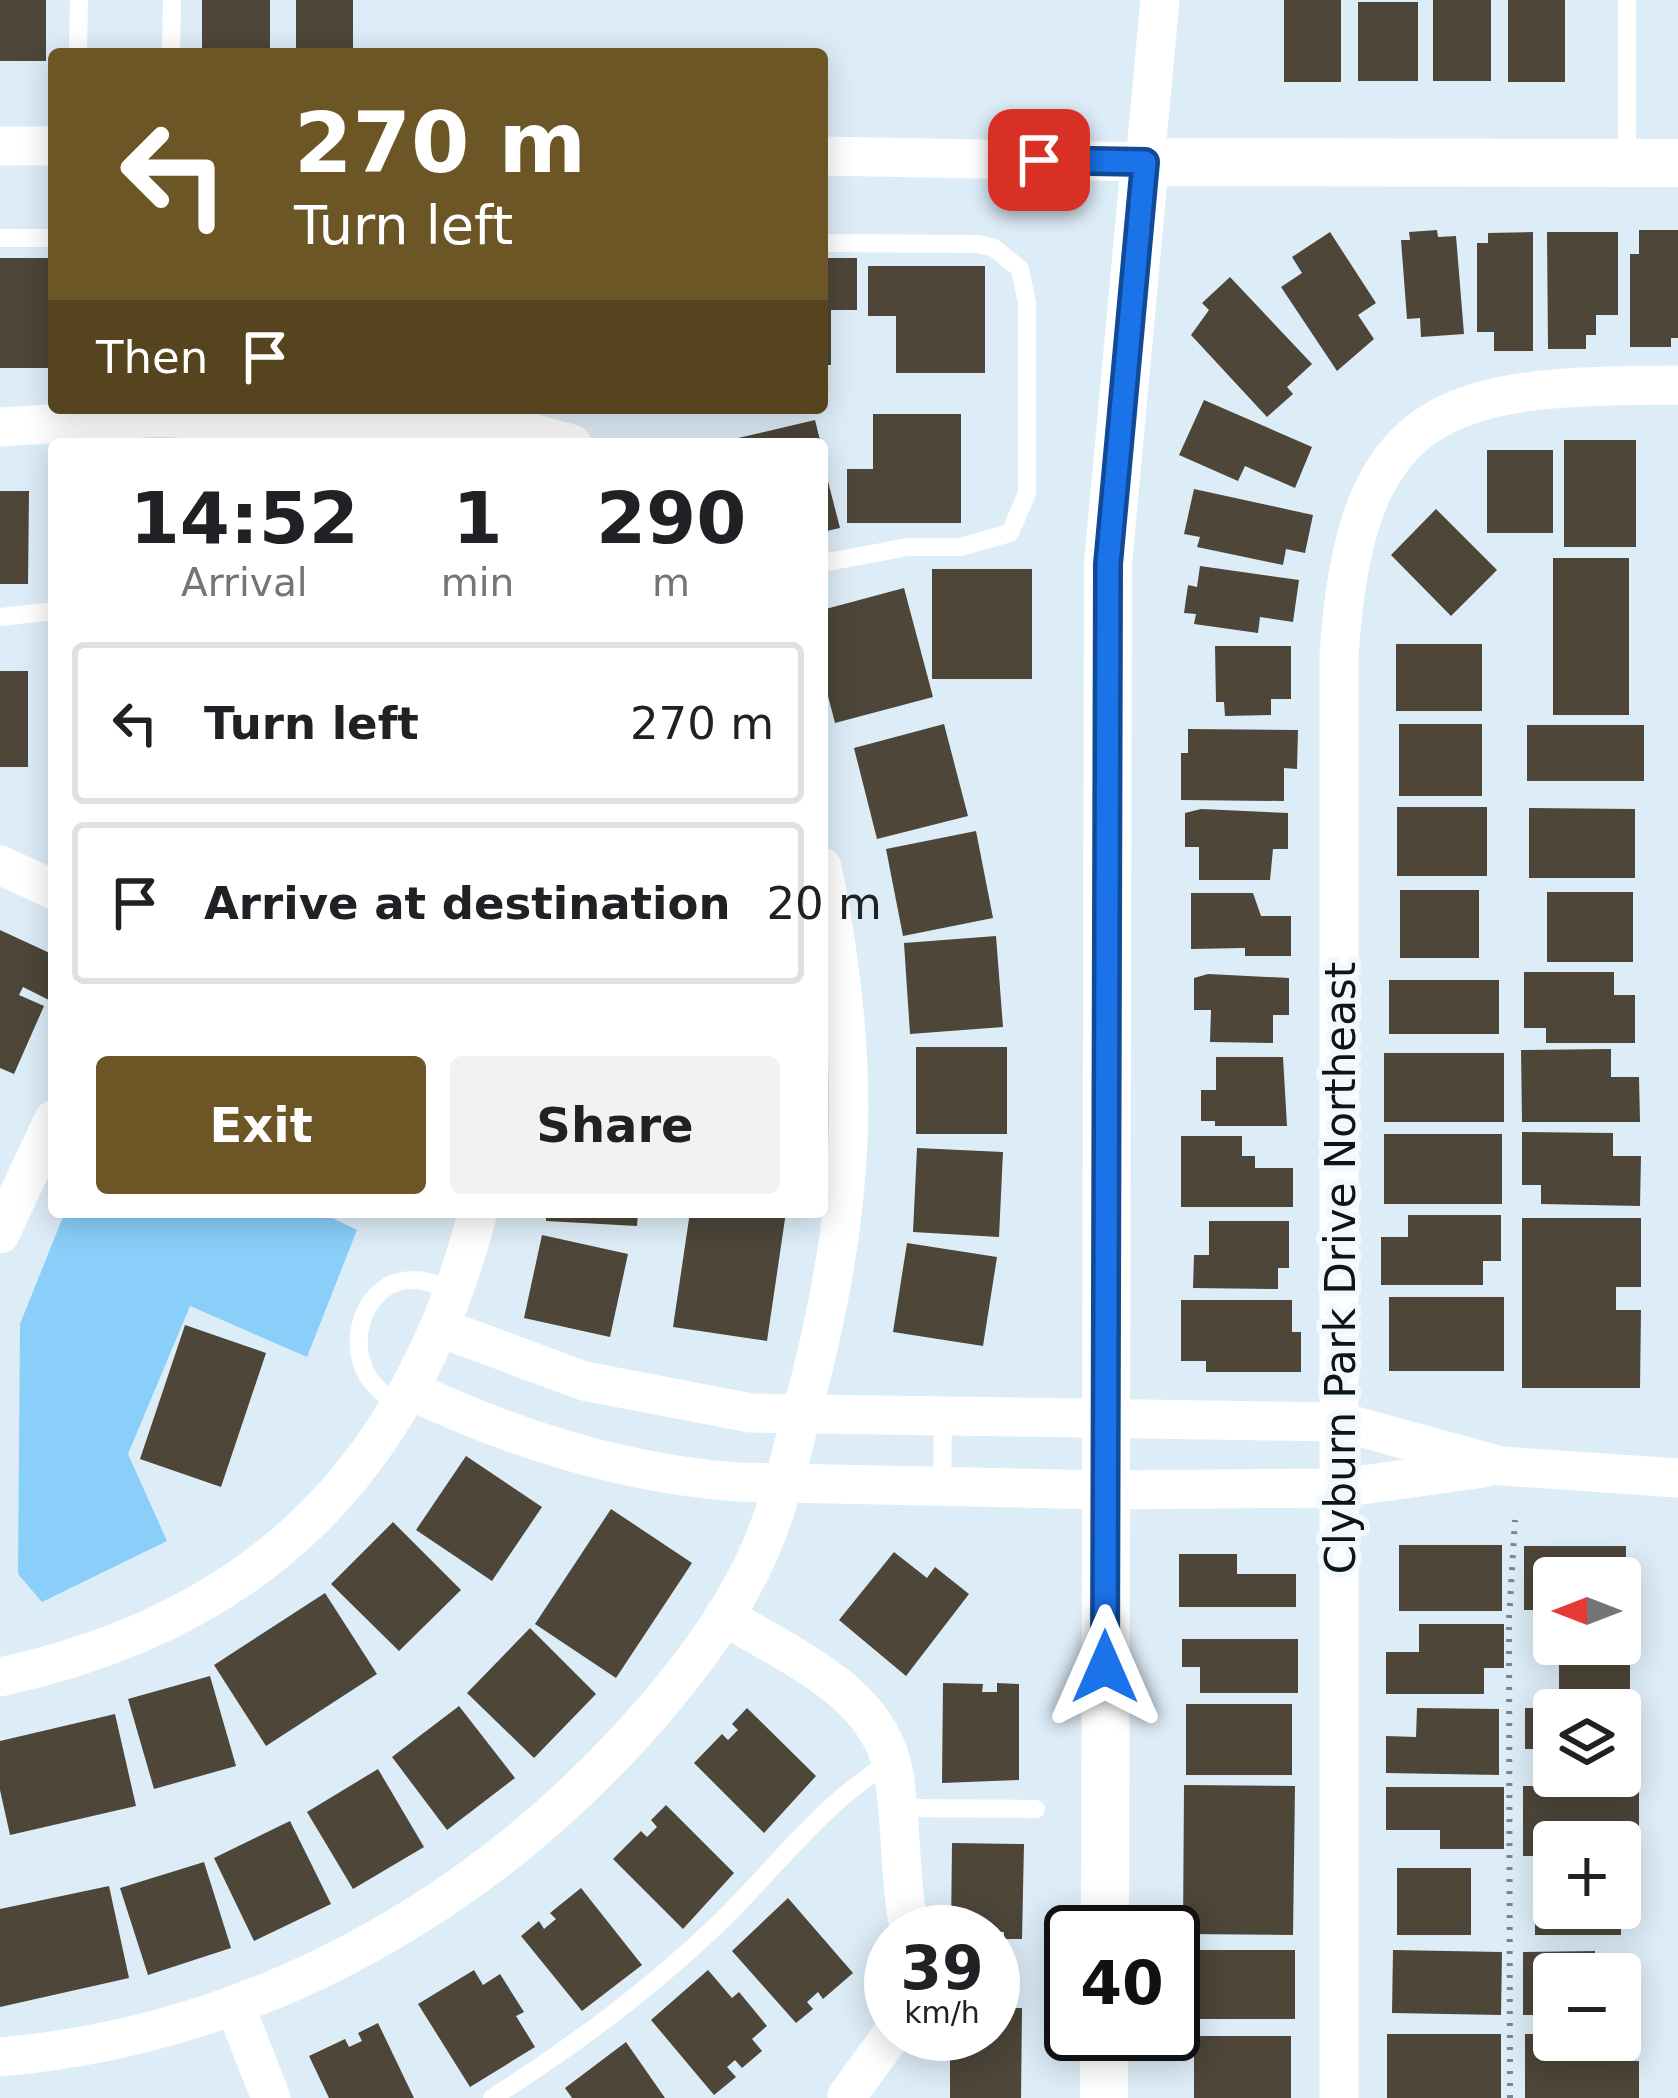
<!DOCTYPE html>
<html lang="en">
<head>
<meta charset="utf-8">
<style>
  body { margin:0; font-family:"DejaVu Sans",sans-serif; background:#f2f2f2; color:#202124; height:100vh; display:flex; flex-direction:column; font-size:45px; white-space:nowrap }
  * { box-sizing:border-box; margin:0 }
  p { font-size:39px; color:#757577 }
  .icon { flex:none; width:66px; height:66px; fill:none; stroke:currentColor; stroke-width:2; stroke-linecap:round; stroke-linejoin:round }
  .map { position:relative; flex:1; overflow:hidden }
  .details { position:absolute; left:48px; top:438px; width:780px; height:780px; display:flex; flex-direction:column; background:#fff; border-radius:12px; box-shadow:0 6px 30px #0003 }
  .details>* { flex:none }
  .guide { position:absolute; left:48px; top:48px; width:780px; height:366px; border-radius:12px; box-shadow:0 6px 30px #0003; background:#6c5626; color:#fff; overflow:hidden }
  .needle { width:78px; rotate:270deg }
  .tools { position:absolute; left:1533px; top:1557px; display:grid; gap:24px }
  .tools a { display:grid; place-items:center; width:108px; height:108px; border-radius:12px; background:#fff; box-shadow:0 6px 30px #0003; font-size:60px }
  .speed { position:absolute; left:864px; top:1905px; display:flex; gap:24px; font-size:60px; font-weight:700; text-align:center }
  .speed>* { display:grid; place-content:center; width:156px; height:156px; border-radius:50%; background:#fff; box-shadow:0 6px 30px #0003; line-height:1 }
  .speed small { font-size:30px; font-weight:400 }
  .speed .limit { border:6px solid #111; border-radius:18px; background:#fff; color:#111 }
  .pin { position:absolute; display:grid; place-items:center; width:102px; height:102px; color:#fff; margin:-51px; border-radius:24px; box-shadow:0 6px 18px #0006 }
  .me { position:absolute; width:132px; margin:-66px; rotate:0deg; stroke-linejoin:round; filter:drop-shadow(0 0 9px #0008) }
  .turn { display:flex; align-items:center; gap:42px; height:252px; padding:0 48px; font-size:54px }
  .turn .icon { width:156px; height:156px; stroke-width:2.5 }
  .turn b { display:block; font-size:84px; line-height:102px }
  .then { display:flex; align-items:center; height:114px; padding:0 48px; background:#0003; gap:24px; font-size:45px }
  .eta { display:flex; justify-content:space-evenly; align-items:center; height:204px; text-align:center }
  .eta b { font-size:72px; font-weight:700; line-height:84px }
  .action { display:flex; gap:24px; margin-top:auto; padding:24px 48px }
  .action a { flex:1; height:138px; border-radius:12px; background:#6c5626; color:#fff; font-size:48px; font-weight:700; line-height:138px; text-align:center }
  .action a+a { background:#f2f2f2; color:#202124 }
  ul { padding:0; list-style:none }
  li { display:flex; align-items:center; gap:36px; height:162px; margin:0 24px 18px; padding:0 24px; border:6px solid #e0e0e0; border-radius:12px }
  li div { flex:1 }
  li b { display:block; font-size:45px }
  li em { font-style:normal }
  .map>svg:first-child { display:block }
  .green { fill:#8acff9 }
  .building { fill:#4d4639 }
  .lines { fill:none; stroke-linecap:round; stroke-linejoin:round }
  .path { stroke:#7a868d; stroke-width:6; stroke-dasharray:3 9; stroke-linecap:butt }
  .service { stroke:#fff; stroke-width:18 }
  .minor { stroke:#fff; stroke-width:39 }
  .tertiary { stroke:#fff; stroke-width:48 }
  .route-casing { stroke:#114b97; stroke-width:30 }
  .route { stroke:#1a73e8; stroke-width:21 }
  .labels { text-anchor:middle; stroke-width:12; stroke-linejoin:round; paint-order:stroke }
  .street-label { font-size:42px; fill:#0e1417; stroke:#f2f9fd }
</style>
</head>
<body>
<div class="map">
<svg width="1678" height="2098" viewBox="0 0 1678 2098">
  <rect width="100%" height="100%" fill="#ddedf8"/>
  <!-- green -->
  <path class="green" d="M65,1212H320L357,1230L307,1357L190,1306L128,1454L167,1541L42,1602L18,1574L20,1324Z"/>
  <!-- building -->
  <g class="building">
    <rect x="0" y="0" width="46" height="61"/>
    <rect x="202" y="0" width="68" height="54"/>
    <rect x="296" y="0" width="57" height="49"/>
    <rect x="1284" y="0" width="57" height="82"/>
    <rect x="1433" y="0" width="58" height="81"/>
    <rect x="1508" y="0" width="57" height="82"/>
    <rect x="1358" y="2" width="60" height="79"/>
    <path d="M1437,230L1438,237L1456,236L1464,334L1421,337L1420,318L1407,319L1401,240H1410L1409,232Z"/>
    <path d="M1639,230H1678V338H1671V347H1630V254H1639Z"/>
    <path d="M1330,232L1376,303L1358,315L1374,339L1337,371L1281,287L1302,273L1292,257Z"/>
    <path d="M1533,232V351H1494V332H1477V243H1488V233Z"/>
    <path d="M1547,232H1618V315H1596V335H1586V349H1548Z"/>
    <rect x="0" y="258" width="54" height="110"/>
    <path d="M822,258H857V310H831V365H822Z"/>
    <path d="M868,266H985V373H896V316H868Z"/>
    <path d="M1230,277L1312,364L1287,387L1293,394L1267,417L1191,335L1209,310L1202,303Z"/>
    <path d="M1204,400L1312,447L1295,488L1245,466L1238,481L1179,455Z"/>
    <path d="M873,414H961V523H847V469H873Z"/>
    <path d="M815,420L821,444H721V442Z"/>
    <rect x="1564" y="440" width="72" height="107"/>
    <rect x="1487" y="450" width="66" height="83"/>
    <path d="M822,458L840,528L822,532Z"/>
    <path d="M1194,489L1313,515L1305,553L1286,549L1283,565L1197,547L1200,537L1184,534Z"/>
    <path d="M0,491H29L28,584H0Z"/>
    <path d="M1436,509L1497,570L1451,616L1391,555Z"/>
    <rect x="1553" y="558" width="76" height="157"/>
    <path d="M1200,566L1299,580L1293,622L1260,617L1258,633L1194,624L1196,614L1184,613L1188,585L1197,587Z"/>
    <rect x="932" y="569" width="100" height="110"/>
    <path d="M904,588L933,697L835,723L822,673V610Z"/>
    <rect x="1396" y="644" width="86" height="67"/>
    <path d="M1215,646H1291V699H1271V715L1225,716L1224,702H1216Z"/>
    <rect x="0" y="671" width="28" height="96"/>
    <path d="M944,724L968,816L877,839L854,748Z"/>
    <rect x="1399" y="724" width="83" height="72"/>
    <rect x="1527" y="725" width="117" height="56"/>
    <path d="M1188,729L1298,730L1297,769L1284,768V801L1181,800V753H1188Z"/>
    <rect x="1397" y="807" width="90" height="69"/>
    <path d="M1529,808L1635,809V878H1529Z"/>
    <path d="M1201,809L1288,813V849H1273L1270,880H1199V847H1185V813Z"/>
    <path d="M976,831L993,918L903,936L886,849Z"/>
    <rect x="1400" y="890" width="79" height="68"/>
    <rect x="1547" y="892" width="86" height="70"/>
    <path d="M1191,893H1253L1261,916H1291V956H1245V948L1191,949Z"/>
    <path d="M0,930L54,955L51,1001L23,987L19,995L44,1006L14,1074L0,1068Z"/>
    <path d="M996,936L1003,1027L910,1034L904,943Z"/>
    <path d="M1524,972H1614V995H1635V1043H1546V1028H1524Z"/>
    <path d="M1208,974L1289,978V1015H1273V1043L1210,1042L1211,1010H1194V978Z"/>
    <rect x="1389" y="980" width="110" height="54"/>
    <rect x="916" y="1047" width="91" height="87"/>
    <path d="M1611,1049V1077H1639L1640,1122H1522L1521,1050Z"/>
    <rect x="1384" y="1053" width="120" height="69"/>
    <path d="M1216,1057H1283L1287,1126H1215V1121H1201V1090H1216Z"/>
    <path d="M1522,1132L1613,1133V1156H1641L1640,1206L1541,1204V1185H1522Z"/>
    <rect x="1384" y="1134" width="118" height="70"/>
    <path d="M1181,1136H1242V1156H1255V1168H1293V1207H1181Z"/>
    <path d="M917,1148L1003,1152L999,1237L913,1232Z"/>
    <path d="M546,1212H638L637,1226L546,1221Z"/>
    <path d="M690,1212H786L767,1341L673,1327Z"/>
    <path d="M1408,1215H1501V1261H1483V1285H1381V1237H1408Z"/>
    <path d="M1522,1218H1641V1287H1616V1310H1641L1640,1388H1522Z"/>
    <path d="M1209,1221H1289V1268H1278V1289L1193,1288L1194,1255H1209Z"/>
    <path d="M542,1235L628,1254L610,1337L524,1318Z"/>
    <path d="M907,1243L997,1257L983,1346L893,1332Z"/>
    <rect x="1389" y="1297" width="115" height="74"/>
    <path d="M1181,1300H1292V1332H1301V1372H1206V1361H1181Z"/>
    <path d="M185,1325L266,1353L221,1487L140,1459Z"/>
    <path d="M466,1456L542,1507L492,1581L416,1530Z"/>
    <path d="M611,1509L692,1563L616,1678L535,1624Z"/>
    <path d="M393,1522L461,1590L399,1651L331,1584Z"/>
    <rect x="1399" y="1545" width="103" height="66"/>
    <path d="M1524,1546H1626V1610H1620V1578H1554V1610H1524Z"/>
    <path d="M894,1552L927,1578L935,1567L969,1594L906,1676L839,1620Z"/>
    <path d="M1179,1554H1237V1574H1296V1607H1179Z"/>
    <path d="M325,1593L377,1674L266,1746L214,1665Z"/>
    <path d="M1620,1622H1630V1694H1559V1644H1620Z"/>
    <path d="M1419,1624H1504V1668H1484V1694H1386V1652H1419Z"/>
    <path d="M530,1628L596,1694L534,1758L467,1693Z"/>
    <path d="M1182,1639H1298V1693H1200V1667H1182Z"/>
    <path d="M210,1676L236,1766L154,1789L128,1699Z"/>
    <path d="M943,1683L983,1684L982,1692H997V1683L1019,1684V1780L942,1783Z"/>
    <rect x="1186" y="1704" width="106" height="71"/>
    <path d="M459,1706L515,1778L447,1830L392,1757Z"/>
    <path d="M747,1708L816,1776L764,1833L694,1763L722,1734L728,1740L738,1730L732,1724Z"/>
    <path d="M1417,1708L1499,1709V1775L1386,1773V1736L1416,1737Z"/>
    <path d="M1525,1708H1554V1775H1545V1749H1525Z"/>
    <path d="M115,1714L136,1806L10,1835L0,1790V1741Z"/>
    <rect x="1620" y="1730" width="19" height="45"/>
    <path d="M378,1769L424,1847L353,1889L307,1812Z"/>
    <path d="M1184,1785L1295,1786L1293,1935L1183,1934Z"/>
    <path d="M1523,1786H1639V1856H1620V1842H1554V1856H1523Z"/>
    <path d="M1386,1787H1504V1849H1440V1830H1386Z"/>
    <path d="M666,1805L734,1873L683,1929L613,1859L641,1831L647,1837L657,1827L651,1820Z"/>
    <path d="M290,1821L331,1904L254,1941L214,1858Z"/>
    <path d="M952,1843L1024,1844L1022,1939H1004V1932H951Z"/>
    <path d="M204,1862L231,1948L148,1975L120,1888Z"/>
    <rect x="1397" y="1868" width="74" height="67"/>
    <path d="M1535,1869H1554V1908H1621V1935H1535Z"/>
    <path d="M109,1886L129,1978L0,2007V1909Z"/>
    <path d="M581,1888L642,1965L582,2011L521,1936L539,1921L544,1929L556,1919L550,1913Z"/>
    <path d="M788,1898L853,1973L823,1999L818,1992L807,2002L813,2009L796,2023L732,1951Z"/>
    <rect x="1183" y="1950" width="112" height="69"/>
    <path d="M1393,1950L1502,1952L1501,2015L1392,2013Z"/>
    <path d="M1595,1951V1974H1554V2015H1523V1952Z"/>
    <path d="M474,1970L483,1985L500,1974L524,2012L516,2016L535,2047L470,2087L418,2004Z"/>
    <path d="M708,1970L732,1998L739,1992L767,2026L752,2039L762,2051L742,2068L735,2060L727,2067L736,2077L714,2095L651,2020Z"/>
    <path d="M999,2008H1022L1021,2098H950V2034H993Z"/>
    <path d="M378,2023L414,2098H329L309,2056L345,2039L349,2047L362,2041L358,2033Z"/>
    <rect x="1387" y="2034" width="114" height="64"/>
    <path d="M1525,2034H1554V2040H1613V2061H1639V2098H1525Z"/>
    <rect x="1194" y="2036" width="97" height="62"/>
    <path d="M626,2042L665,2098H572L565,2088Z"/>
  </g>
  <g class="lines">
    <!-- path -->
    <path class="path" d="M1510,2098L1509,1619L1515,1520"/>
    <!-- service -->
    <g class="service">
      <path d="M78,54L79,0"/>
      <path d="M171,54L172,0"/>
      <path d="M1627,163V0"/>
      <path d="M0,238H54"/>
      <path d="M822,243L978,244L994,248L1020,269L1027,303V493L1010,533L960,547H908L822,563"/>
      <path d="M0,617L54,611"/>
      <path d="M400,1406C388,1397 373,1387 366,1373C347,1338 366,1281 411,1280C426,1279 443,1287 457,1291"/>
      <path d="M942,1486L943,1417"/>
      <path d="M896,1808L1036,1809"/>
      <path d="M492,2098C573,2046 647,1992 717,1925C776,1868 820,1805 890,1762"/>
    </g>
    <!-- minor -->
    <g class="minor">
      <path d="M0,146H54"/>
      <path d="M822,156L1145,162L1160,0"/>
      <path d="M0,427L160,417L313,427H510L572,444"/>
      <path d="M0,865L54,890"/>
      <path d="M0,1234L54,1119"/>
      <path d="M441,1328L584,1381L751,1413L1341,1422L1501,1466L1678,1478"/>
      <path d="M412,1391C514,1439 624,1474 737,1482L1106,1490L1340,1488L1484,1468"/>
      <path d="M724,1616C788,1655 881,1692 894,1775C902,1827 899,1880 910,1932"/>
      <path d="M0,1677C261,1621 411,1467 478,1212"/>
      <path d="M235,2006L271,2098"/>
      <path d="M0,2057C245,2036 466,1916 631,1736C679,1683 726,1624 756,1559C779,1510 791,1455 804,1404C857,1207 863,1066 822,867"/>
      <path d="M847,2096L892,2034"/>
      <path d="M1339,2098V656C1355,401 1447,385 1678,385"/>
    </g>
    <!-- tertiary -->
    <g class="tertiary">
      <path d="M1105,1932L1108,564L1145,162L1678,163"/>
      <path d="M1104,2098V2034"/>
    </g>
  </g>
  <g class="lines">
    <defs>
      <path id="route" d="M1039,160L1145,162L1108,564L1105,1667"/>
    </defs>
    <!-- route casing -->
    <use href="#route" class="route-casing"/>
    <!-- route -->
    <use href="#route" class="route"/>
  </g>
  <g class="labels">
    <!-- street labels -->
    <g class="street-label">
      <text transform="translate(1340 1268) rotate(-90)" y="15">Clyburn Park Drive Northeast</text>
    </g>
  </g>
</svg>
<div class="tools">
<a><svg class="needle" viewBox="-14 -14 28 28"><path d="M0-13l5 13h-10z" fill="#e53935"/><path d="M0 13l5-13h-10z" fill="#757577"/></svg></a>
<a><svg class="icon" aria-label="layers" viewBox="0 0 24 24"><path d="M12 4l9 5-9 5-9-5zM3 14l9 5 9-5"/></svg></a>
<a>+</a>
<a>−</a>
</div>
<div class="speed"><div>39<small>km/h</small></div><div class="limit">40</div></div>
<div class="pin" style="left:1039px;top:160px;background:#d93025"><svg class="icon" aria-label="arrive" viewBox="0 0 24 24"><path d="M6 21V4h12l-3 4 3 4H6"/></svg></div>
<svg class="me" style="left:1105px;top:1667px" viewBox="-20 -20 40 40"><path d="M0-17L14 15 0 8-14 15z" fill="#1a73e8" stroke="#fff" stroke-width="4"/></svg>
<div class="guide">
<div class="turn"><svg class="icon" aria-label="left" viewBox="0 0 24 24"><path d="M17 20v-9H6M10 6l-5 5 5 5"/></svg><div><b>270 m</b>Turn left</div></div>
<div class="then">Then<svg class="icon" aria-label="arrive" viewBox="0 0 24 24"><path d="M6 21V4h12l-3 4 3 4H6"/></svg></div>
</div>
<section class="details">
<div class="eta">
<div><b>14:52</b><p>Arrival</p></div>
<div><b>1</b><p>min</p></div>
<div><b>290</b><p>m</p></div>
</div>
<ul>
<li><svg class="icon" aria-label="left" viewBox="0 0 24 24"><path d="M17 20v-9H6M10 6l-5 5 5 5"/></svg><div><b>Turn left</b></div><em>270 m</em></li>
<li><svg class="icon" aria-label="arrive" viewBox="0 0 24 24"><path d="M6 21V4h12l-3 4 3 4H6"/></svg><div><b>Arrive at destination</b></div><em>20 m</em></li>
</ul>
<div class="action"><a>Exit</a><a>Share</a></div>
</section>
</div>
</body>
</html>
